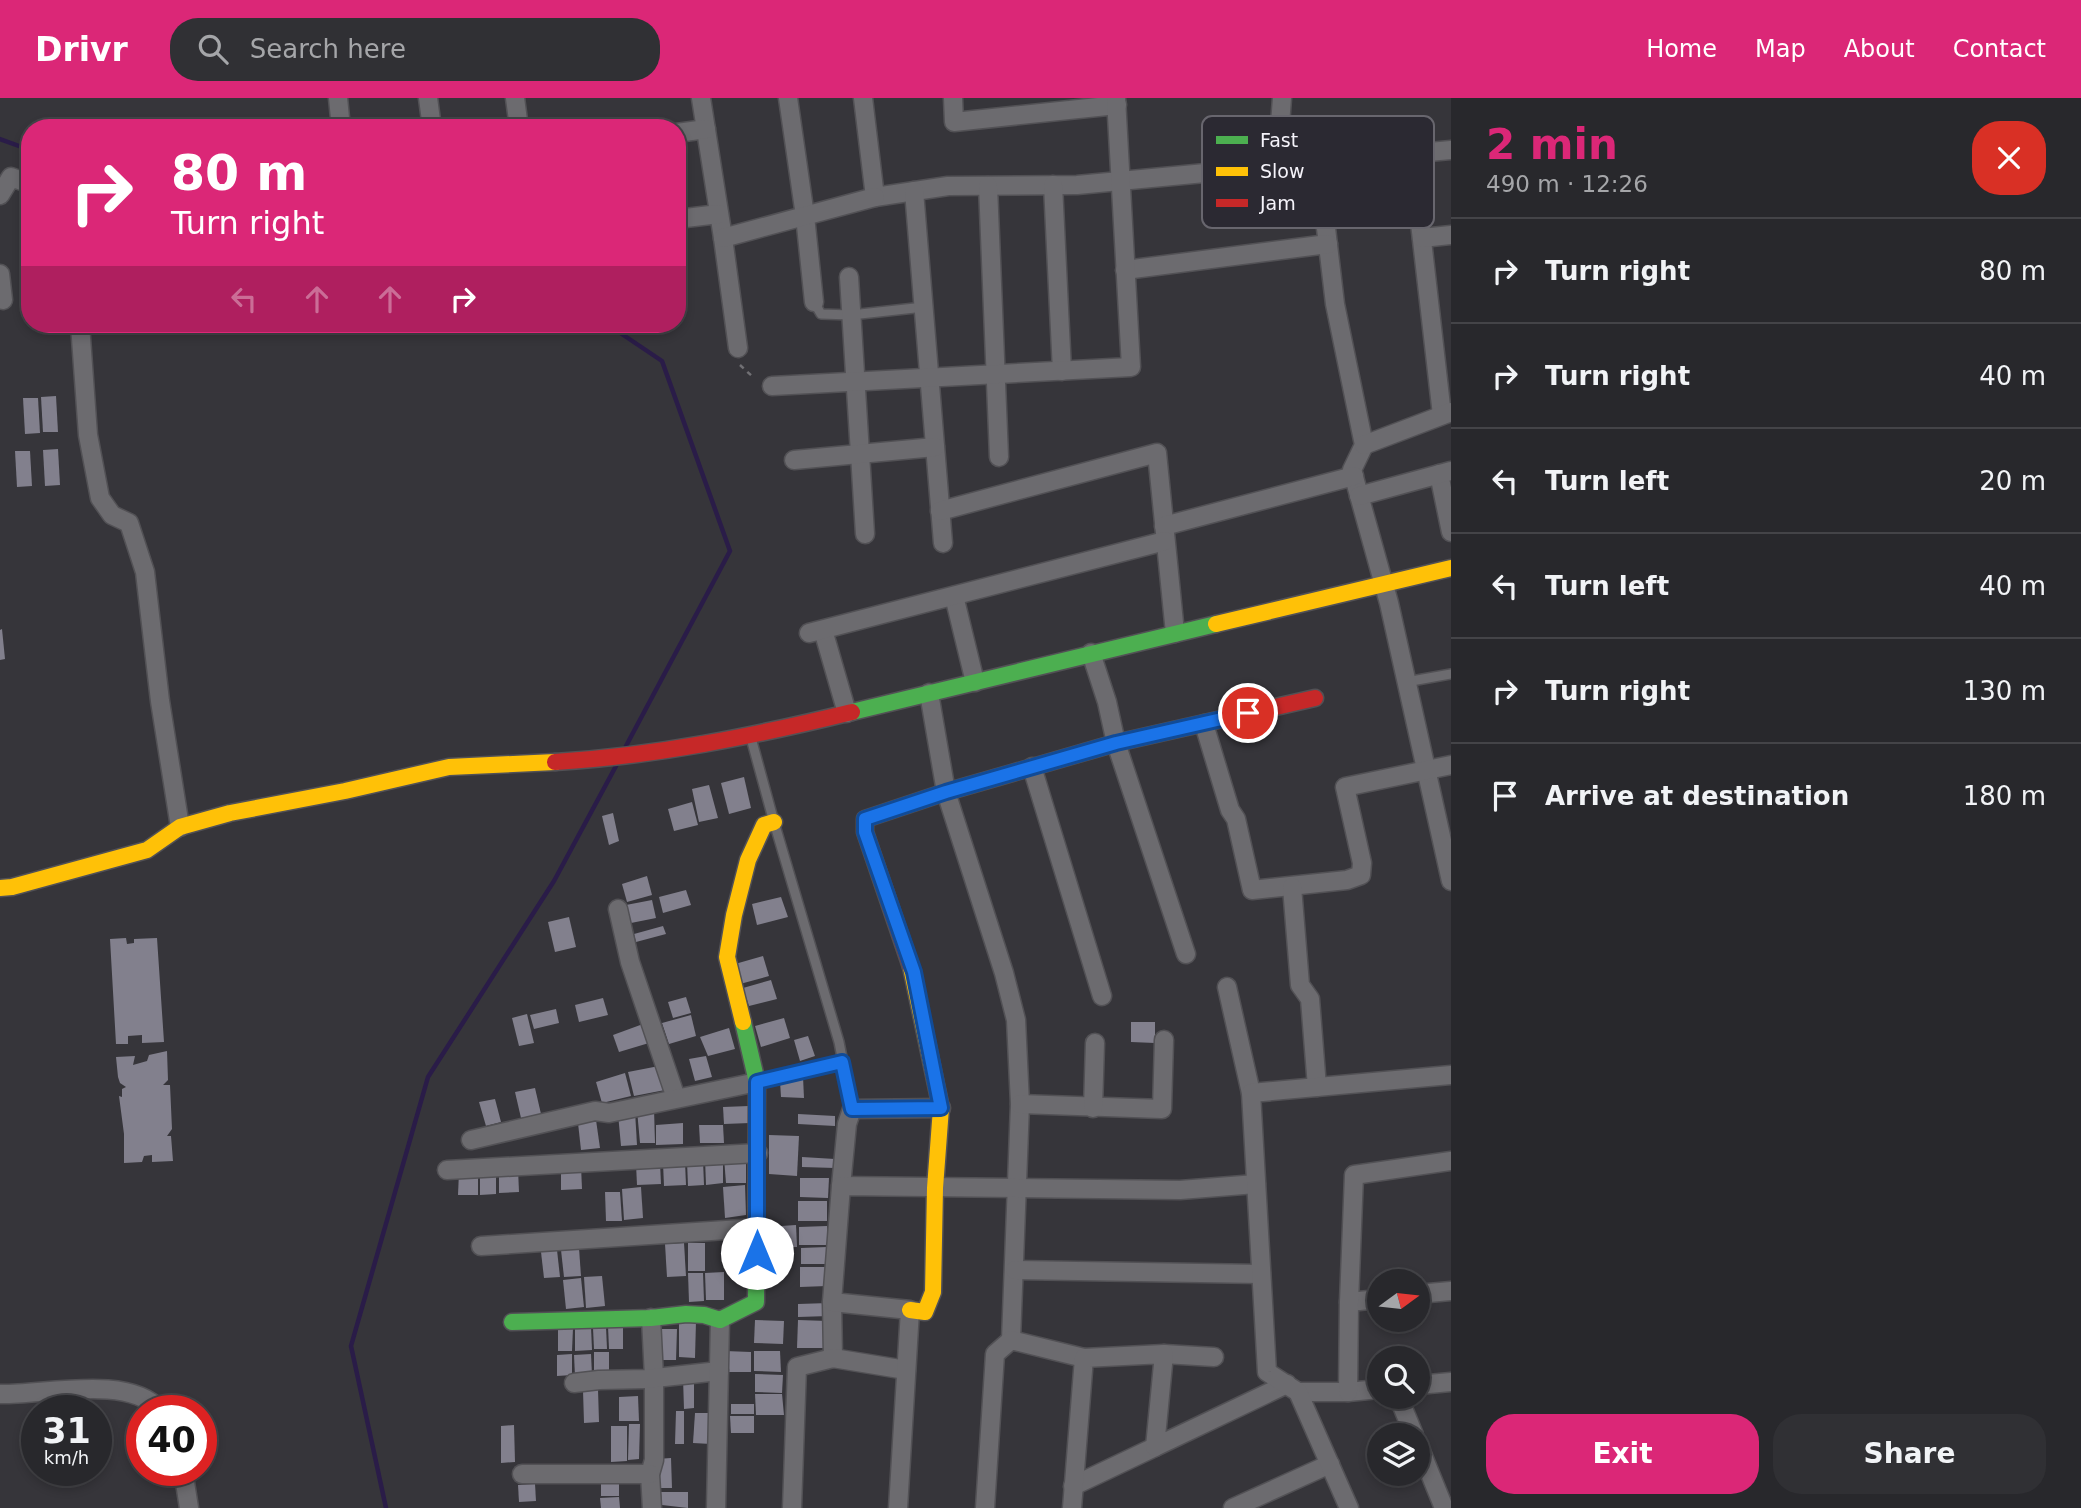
<!DOCTYPE html>
<html lang="en">
<head>
<meta charset="utf-8">
<style>
  body { margin:0; font-family:"DejaVu Sans",sans-serif; background:#303034; color:#f1f3f6; height:100vh; display:flex; flex-direction:column; font-size:26px; white-space:nowrap }
  * { box-sizing:border-box; margin:0 }
  p { font-size:23px; color:#a5a6a9 }
  .icon { flex:none; width:38px; height:38px; fill:none; stroke:currentColor; stroke-width:2; stroke-linecap:round; stroke-linejoin:round }
  .map { position:relative; flex:1; overflow:hidden }
  .drawer { display:flex; flex-direction:column; background:#28282c; width:630px }
  .drawer>* { flex:none }
  .top-card { position:absolute; left:21px; top:21px; width:665px; height:214px; border-radius:28px; box-shadow:0 4px 10px #0003,0 0 0 2px #444448; background:#db2777; color:#fff; overflow:hidden }
  .needle { width:46px; rotate:75deg }
  .fabs { position:absolute; left:1367px; top:1171px; display:grid; gap:14px }
  .fabs a { display:grid; place-items:center; width:63px; height:63px; border-radius:50%; background:#28282c; box-shadow:0 4px 10px #0003,0 0 0 2px #444448; font-size:35px }
  .speed { position:absolute; left:21px; top:1297px; display:flex; gap:14px; font-size:35px; font-weight:700; text-align:center }
  .speed>* { display:grid; place-content:center; width:91px; height:91px; border-radius:50%; background:#28282c; box-shadow:0 4px 10px #0003,0 0 0 2px #444448; line-height:1 }
  .speed small { font-size:18px; font-weight:400 }
  .speed .limit { border:10px solid #d22; background:#fff; color:#111 }
  .pin { position:absolute; display:grid; place-items:center; width:60px; height:60px; color:#fff; margin:-30px; border:4px solid #fff; border-radius:50%; box-shadow:0 2px 7px #0007 }
  .me { position:absolute; width:77px; margin:-38px; rotate:0deg; stroke-linejoin:round; filter:drop-shadow(0 0 5px #0008) }
  .turn { display:flex; align-items:center; gap:24px; height:147px; padding:0 35px; font-size:32px }
  .turn .icon { width:91px; height:91px; stroke-width:2.5 }
  .turn b { display:block; font-size:49px; line-height:60px }
  .lanes { display:flex; align-items:center; height:66px; padding:0 35px; background:#0003; justify-content:center; gap:35px; direction:ltr }
  .lanes .off { opacity:.35 }
  .round { display:grid; place-items:center; flex:none; width:74px; height:74px; border-radius:28px; background:#303034 }
  .headline { display:flex; align-items:center; justify-content:space-between; height:119px; padding:0 35px }
  h1 { font-size:42px; font-weight:800; line-height:52px; color:#db2777 }
  .cta { display:flex; gap:14px; margin-top:auto; padding:14px 35px }
  .cta a { flex:1; height:80px; border-radius:28px; background:#db2777; color:#fff; font-size:28px; font-weight:800; line-height:80px; text-align:center }
  .cta a+a { background:#303034; color:#f1f3f6 }
  ul { padding:0; list-style:none }
  li { display:flex; align-items:center; gap:21px; height:105px; padding:0 35px; border-top:2px solid #444448 }
  li div { flex:1 }
  li b { display:block; font-size:26px }
  li em { font-style:normal }
  header { display:flex; align-items:center; gap:42px; box-sizing:border-box; height:98px; padding:0 35px; background:#db2777; color:#fff }
  header strong { font-size:33px }
  nav { display:flex; gap:38px; margin-inline-start:auto; font-size:24px }
  .search { width:490px; height:63px; background:#303034; display:flex; align-items:center; gap:18px; box-sizing:border-box; padding:0 24px; border-radius:28px; color:#a5a6a9; font-size:26px }
  main { display:flex; flex:1; min-height:0 }
  .map>svg:first-child { display:block }
  .lines { fill:none; stroke-linecap:round; stroke-linejoin:round }
  .stream { stroke:#2a1c48; stroke-width:4.5 }
  .building { fill:#82808d }
  .lane-casing { stroke:#525155; stroke-width:12 }
  .street-casing { stroke:#525155; stroke-width:21 }
  .fast-casing { stroke:#525155; stroke-width:19 }
  .slow-casing { stroke:#525155; stroke-width:19 }
  .jam-casing { stroke:#525155; stroke-width:19 }
  .path { stroke:#717074; stroke-width:2.5; stroke-dasharray:5 5; stroke-linecap:butt }
  .lane { stroke:#6c6b6f; stroke-width:9 }
  .street { stroke:#6c6b6f; stroke-width:18 }
  .fast { stroke:#4caf50; stroke-width:16 }
  .slow { stroke:#ffc107; stroke-width:16 }
  .jam { stroke:#c62828; stroke-width:16 }
  .route-casing { stroke:#114b97; stroke-width:18 }
  .route { stroke:#1a73e8; stroke-width:12 }
  .key { fill:#2b2932; stroke:#68666e; stroke-width:2 }
  .key-label { font-size:19px; fill:#f5f3fa }
</style>
</head>
<body>
<header>
<strong>Drivr</strong>
<div class="search"><svg class="icon" aria-label="search" viewBox="0 0 24 24"><circle cx="10" cy="10" r="6"/><path d="M15 15l6 6"/></svg>Search here</div>
<nav><a>Home</a><a>Map</a><a>About</a><a>Contact</a></nav>
</header>
<main>
<div class="map">
<svg width="1451" height="1410" viewBox="0 0 1451 1410">
  <rect width="100%" height="100%" fill="#36353a"/>
  <g class="lines">
    <!-- stream -->
    <g class="stream">
      <path d="M0,41L30,52"/>
      <path d="M607,226L662,263L730,453L626,648"/>
      <path d="M386,1410L351,1248L428,979L554,783L616,668"/>
    </g>
  </g>
  <!-- building -->
  <g class="building">
    <path d="M56,298L58,334H43L41,299Z"/>
    <path d="M23,300H38L40,335L25,336Z"/>
    <path d="M58,351L60,387L45,388L43,352Z"/>
    <path d="M15,353H30L32,388L17,389Z"/>
    <path d="M2,531L5,561L0,562V532Z"/>
    <path d="M744,679L751,710L729,716L721,685Z"/>
    <path d="M709,687L718,720L699,724L692,691Z"/>
    <path d="M692,704L698,727L674,733L668,711Z"/>
    <path d="M613,715L619,743L609,747L602,718Z"/>
    <path d="M647,778L652,797L627,804L622,786Z"/>
    <path d="M686,792L691,807L663,815L659,799Z"/>
    <path d="M781,799L788,819L757,827L752,806Z"/>
    <path d="M652,802L656,820L631,825L626,807Z"/>
    <path d="M569,819L576,849L555,854L548,824Z"/>
    <path d="M663,828L666,836L636,844L634,836Z"/>
    <path d="M126,840L127,846L134,845V841L157,840L164,944L142,945V937L128,938V946H116L110,841Z"/>
    <path d="M763,858L769,878L740,886L735,866Z"/>
    <path d="M771,882L777,901L749,908L743,890Z"/>
    <path d="M686,899L691,915L673,920L668,904Z"/>
    <path d="M603,900L608,917L579,924L575,907Z"/>
    <path d="M556,911L559,925L534,931L530,917Z"/>
    <path d="M527,916L534,945L519,948L512,920Z"/>
    <path d="M691,917L696,938L669,946L662,925Z"/>
    <path d="M784,920L790,940L761,949L755,928Z"/>
    <path d="M1131,924H1155V945L1131,944Z"/>
    <path d="M643,926L649,945L619,954L613,937Z"/>
    <path d="M729,930L735,951L708,958L700,939Z"/>
    <path d="M808,938L815,958L800,963L794,942Z"/>
    <path d="M167,953L168,982L163,987H170L172,1031L167,1038H171L173,1063L152,1064V1057L144,1058L142,1064L124,1065V1036L119,998L122,999V991L126,989L120,985L118,979L116,959L135,958L133,967L147,963L149,957Z"/>
    <path d="M706,958L712,979L695,983L689,961Z"/>
    <path d="M659,968L665,992L634,998L628,974Z"/>
    <path d="M625,975L631,998L602,1005L596,984Z"/>
    <path d="M803,979L804,1000L781,999L780,983Z"/>
    <path d="M535,990L541,1016L521,1020L515,994Z"/>
    <path d="M495,1001L501,1024L486,1028L479,1004Z"/>
    <path d="M749,1008L750,1025L724,1026L723,1009Z"/>
    <path d="M654,1011L655,1045H640L637,1012Z"/>
    <path d="M635,1013L637,1047L621,1048L618,1016Z"/>
    <path d="M798,1016L835,1018V1028L798,1026Z"/>
    <path d="M596,1022L600,1050L581,1052L578,1025Z"/>
    <path d="M683,1025V1046L656,1047V1027Z"/>
    <path d="M699,1027H723L724,1045H700Z"/>
    <path d="M769,1037L799,1038L797,1078L769,1076Z"/>
    <path d="M802,1059L835,1061V1070L802,1069Z"/>
    <path d="M723,1060V1085L706,1087L705,1061Z"/>
    <path d="M724,1060H746V1085H726Z"/>
    <path d="M703,1062L704,1087L688,1088L687,1063Z"/>
    <path d="M685,1064L686,1087L664,1088L663,1065Z"/>
    <path d="M660,1065L661,1086L637,1087L636,1066Z"/>
    <path d="M581,1068L582,1091L561,1092V1069Z"/>
    <path d="M518,1071L519,1094L499,1095V1072Z"/>
    <path d="M480,1073H496V1096L480,1097Z"/>
    <path d="M459,1074L478,1075V1097H458Z"/>
    <path d="M800,1080H829L828,1100L800,1099Z"/>
    <path d="M745,1087L746,1117L725,1120L723,1089Z"/>
    <path d="M641,1089L643,1120L624,1122L622,1091Z"/>
    <path d="M605,1094H620L622,1123H606Z"/>
    <rect x="798" y="1103" width="29" height="20"/>
    <path d="M796,1127L797,1149L767,1150L766,1129Z"/>
    <path d="M827,1128L828,1147H799V1129Z"/>
    <path d="M684,1145L686,1178L667,1179L665,1146Z"/>
    <rect x="688" y="1145" width="17" height="28"/>
    <path d="M827,1149L828,1166H801V1150Z"/>
    <path d="M579,1150L581,1178L564,1179L561,1152Z"/>
    <path d="M557,1152L560,1179L544,1180L541,1154Z"/>
    <path d="M800,1169H827V1188L800,1189Z"/>
    <path d="M724,1174V1202H706L705,1175Z"/>
    <path d="M688,1175H703L704,1203L689,1204Z"/>
    <path d="M602,1178L605,1208L586,1210L584,1179Z"/>
    <path d="M581,1180L584,1209L566,1211L563,1182Z"/>
    <path d="M829,1205V1218L798,1219V1206Z"/>
    <path d="M755,1222L784,1223L783,1246L754,1245Z"/>
    <path d="M798,1222L828,1223V1250H797Z"/>
    <path d="M679,1223H696L695,1260L679,1259Z"/>
    <path d="M608,1228H623V1251H609Z"/>
    <path d="M575,1229H591L592,1252L575,1253Z"/>
    <path d="M606,1229L607,1251H594L593,1230Z"/>
    <path d="M573,1230L572,1253H558V1231Z"/>
    <path d="M660,1231H677L676,1262H658Z"/>
    <path d="M725,1253L751,1254V1274H726Z"/>
    <path d="M754,1253H780L781,1274L754,1273Z"/>
    <rect x="594" y="1254" width="15" height="24"/>
    <path d="M572,1256V1277L557,1278V1257Z"/>
    <path d="M591,1256L592,1277L575,1278L574,1257Z"/>
    <path d="M755,1276L783,1277L782,1295L755,1294Z"/>
    <path d="M694,1279V1310L684,1311L683,1280Z"/>
    <path d="M598,1291L599,1324L584,1325L583,1292Z"/>
    <path d="M755,1296H782L784,1317H756Z"/>
    <path d="M638,1298L639,1323H619V1299Z"/>
    <rect x="731" y="1306" width="23" height="10"/>
    <path d="M676,1313H684V1346H675Z"/>
    <path d="M695,1315H713L711,1346L693,1345Z"/>
    <path d="M730,1318H754V1335H731Z"/>
    <path d="M629,1326H640L639,1361L628,1362Z"/>
    <path d="M514,1327L515,1364L501,1365V1328Z"/>
    <path d="M611,1328H627V1363L611,1364Z"/>
    <path d="M671,1360L672,1390H658L657,1361Z"/>
    <rect x="601" y="1384" width="18" height="14"/>
    <path d="M535,1386L536,1403L519,1404L518,1387Z"/>
    <path d="M661,1394H688V1410L662,1407Z"/>
    <path d="M619,1399L620,1410H601L600,1400Z"/>
  </g>
  <g class="lines">
    <defs>
      <g id="lane">
        <path d="M814,204L821,216L851,217L924,209"/>
        <path d="M1406,584L1451,576"/>
        <path d="M751,640L774,724L839,944L852,1011"/>
        <path d="M759,984L842,964"/>
      </g>
      <g id="street">
        <path d="M338,0L341,30"/>
        <path d="M428,0L432,30"/>
        <path d="M515,0L519,30"/>
        <path d="M701,0L723,140L738,250"/>
        <path d="M788,0L805,118L814,204"/>
        <path d="M863,0L875,99L948,88L1077,87L1451,52"/>
        <path d="M953,0L954,24L1117,7"/>
        <path d="M677,35L706,31"/>
        <path d="M1412,55L1442,317"/>
        <path d="M1318,63L1335,206L1364,347L1352,372L1389,505L1451,783"/>
        <path d="M1277,67L1282,0"/>
        <path d="M1053,87L1062,273"/>
        <path d="M988,88L999,359"/>
        <path d="M914,93L943,445"/>
        <path d="M0,97L11,79L30,86"/>
        <path d="M677,121L719,116"/>
        <path d="M723,140L875,99"/>
        <path d="M1422,140L1451,137"/>
        <path d="M1125,172L1328,146"/>
        <path d="M0,176L3,202"/>
        <path d="M849,179L865,436"/>
        <path d="M80,226L88,337L100,400L112,417L129,425L145,474L160,603L180,729"/>
        <path d="M772,288L1131,269L1116,0"/>
        <path d="M1364,347L1451,314"/>
        <path d="M794,362L935,349"/>
        <path d="M1439,376L1451,434"/>
        <path d="M1359,398L1451,373"/>
        <path d="M940,413L1157,355L1175,535"/>
        <path d="M1164,428L1354,378"/>
        <path d="M954,498L975,584"/>
        <path d="M823,532L847,615"/>
        <path d="M809,535L1165,443"/>
        <path d="M1091,555L1107,604L1116,645L1186,856"/>
        <path d="M929,595L946,694L1004,875L1016,922L1020,1006L1011,1242"/>
        <path d="M1204,626L1230,712L1236,721L1252,792L1347,782L1361,777L1362,765L1345,689L1451,667"/>
        <path d="M1032,669L1102,898"/>
        <path d="M1292,789L1300,887L1310,901L1317,989"/>
        <path d="M618,811L630,864L676,1000"/>
        <path d="M1227,889L1251,995"/>
        <path d="M1020,1006L1162,1011L1164,942"/>
        <path d="M1093,1010L1095,945"/>
        <path d="M471,1042L595,1013L609,1015L757,984"/>
        <path d="M447,1072L758,1055"/>
        <path d="M841,1088L847,1026L852,1011L941,1010"/>
        <path d="M481,1148L757,1130"/>
        <path d="M1015,1172L1261,1176"/>
        <path d="M1418,1196L1451,1193"/>
        <path d="M832,1204L833,1260"/>
        <path d="M1349,1204L1379,1201"/>
        <path d="M651,1220L654,1279V1362L650,1376L652,1410"/>
        <path d="M1164,1256L1214,1259"/>
        <path d="M574,1285L599,1282L646,1281L719,1273"/>
        <path d="M1418,1287L1451,1284"/>
        <path d="M1298,1294H1348L1379,1291"/>
        <path d="M1348,1294L1349,1204L1354,1077L1451,1063"/>
        <path d="M0,1296C44,1297 128,1276 160,1312"/>
        <path d="M1398,1298L1414,1337"/>
        <path d="M1418,1346L1444,1410"/>
        <path d="M183,1372L189,1410"/>
        <path d="M522,1376H650"/>
        <path d="M1073,1388L1155,1349"/>
        <path d="M716,1410L720,1222"/>
        <path d="M792,1410L797,1269L833,1260L906,1272"/>
        <path d="M898,1410L910,1212L832,1204L841,1088L1180,1092L1256,1086"/>
        <path d="M985,1410L995,1256L1011,1242L1084,1260"/>
        <path d="M1072,1410L1084,1260L1164,1256L1155,1349L1287,1286"/>
        <path d="M1233,1410L1330,1366"/>
        <path d="M1349,1410L1298,1294L1267,1274L1251,995L1451,977"/>
      </g>
      <g id="fast">
        <path d="M852,614L1216,526"/>
        <path d="M512,1224L651,1220L686,1216L704,1217L720,1222L756,1204L757,984L743,924"/>
      </g>
      <g id="slow">
        <path d="M1216,526L1451,470"/>
        <path d="M0,790L12,789L147,752L180,729L230,715L345,693L449,669L555,664"/>
        <path d="M743,924L727,859L734,817L748,762L764,727L774,724"/>
        <path d="M910,1212L925,1214L933,1194L935,1090L941,1010L911,869"/>
      </g>
      <g id="jam">
        <path d="M555,664C655,658 754,638 852,614"/>
        <path d="M911,869L865,734V721L946,694L1116,645L1315,600"/>
      </g>
    </defs>
    <!-- lane casing -->
    <use href="#lane" class="lane-casing"/>
    <!-- street casing -->
    <use href="#street" class="street-casing"/>
    <!-- fast casing -->
    <use href="#fast" class="fast-casing"/>
    <!-- slow casing -->
    <use href="#slow" class="slow-casing"/>
    <!-- jam casing -->
    <use href="#jam" class="jam-casing"/>
    <!-- path -->
    <path class="path" d="M740,267L754,280"/>
    <!-- lane -->
    <use href="#lane" class="lane"/>
    <!-- street -->
    <use href="#street" class="street"/>
    <!-- fast -->
    <use href="#fast" class="fast"/>
    <!-- slow -->
    <use href="#slow" class="slow"/>
    <!-- jam -->
    <use href="#jam" class="jam"/>
  </g>
  <g class="lines">
    <defs>
      <path id="route" d="M757,1155V984L842,964L852,1011L941,1010L914,874L865,734V721L946,694L1116,645L1248,615"/>
    </defs>
    <!-- route casing -->
    <use href="#route" class="route-casing"/>
    <!-- route -->
    <use href="#route" class="route"/>
  </g>
  <!-- legend -->
  <rect x="1202" y="18" width="232" height="112" rx="10" class="key"/>
  <rect x="1216" y="38" width="32" height="8" fill="#4caf50"/>
  <rect x="1216" y="69" width="32" height="9" fill="#ffc107"/>
  <rect x="1216" y="101" width="32" height="8" fill="#c62828"/>
  <g class="key-label">
    <text x="1260" y="49">Fast</text>
    <text x="1260" y="80">Slow</text>
    <text x="1260" y="112">Jam</text>
  </g>
</svg>
<div class="fabs">
<a><svg class="needle" viewBox="-14 -14 28 28"><path d="M0-13l5 13h-10z" fill="#e53935"/><path d="M0 13l5-13h-10z" fill="#a5a6a9"/></svg></a>
<a><svg class="icon" aria-label="search" viewBox="0 0 24 24"><circle cx="10" cy="10" r="6"/><path d="M15 15l6 6"/></svg></a>
<a><svg class="icon" aria-label="layers" viewBox="0 0 24 24"><path d="M12 4l9 5-9 5-9-5zM3 14l9 5 9-5"/></svg></a>
</div>
<div class="speed"><div>31<small>km/h</small></div><div class="limit">40</div></div>
<div class="pin" style="left:1248px;top:615px;background:#d93025"><svg class="icon" aria-label="arrive" viewBox="0 0 24 24"><path d="M6 21V4h12l-3 4 3 4H6"/></svg></div>
<svg class="me" style="left:757px;top:1155px" viewBox="-20 -20 40 40"><circle r="19" fill="#fff"/><path d="M0-13L10 11 0 6-10 11z" fill="#1a73e8"/></svg>
<div class="top-card">
<div class="turn"><svg class="icon" aria-label="right" viewBox="0 0 24 24"><path d="M7 20v-9h11M14 6l5 5-5 5"/></svg><div><b>80 m</b>Turn right</div></div>
<div class="lanes"><svg class="icon off" aria-label="left" viewBox="0 0 24 24"><path d="M17 20v-9H6M10 6l-5 5 5 5"/></svg><svg class="icon off" aria-label="ahead" viewBox="0 0 24 24"><path d="M12 20V5M6 11l6-6 6 6"/></svg><svg class="icon off" aria-label="ahead" viewBox="0 0 24 24"><path d="M12 20V5M6 11l6-6 6 6"/></svg><svg class="icon" aria-label="right" viewBox="0 0 24 24"><path d="M7 20v-9h11M14 6l5 5-5 5"/></svg></div>
</div>
</div>
<section class="drawer">
<div class="headline"><div><h1>2 min</h1><p>490 m · 12:26</p></div><a class="round" style="background:#d93025;color:#fff"><svg class="icon" aria-label="close" viewBox="0 0 24 24"><path d="M6 6l12 12M18 6L6 18"/></svg></a></div>
<ul>
<li><svg class="icon" aria-label="right" viewBox="0 0 24 24"><path d="M7 20v-9h11M14 6l5 5-5 5"/></svg><div><b>Turn right</b></div><em>80 m</em></li>
<li><svg class="icon" aria-label="right" viewBox="0 0 24 24"><path d="M7 20v-9h11M14 6l5 5-5 5"/></svg><div><b>Turn right</b></div><em>40 m</em></li>
<li><svg class="icon" aria-label="left" viewBox="0 0 24 24"><path d="M17 20v-9H6M10 6l-5 5 5 5"/></svg><div><b>Turn left</b></div><em>20 m</em></li>
<li><svg class="icon" aria-label="left" viewBox="0 0 24 24"><path d="M17 20v-9H6M10 6l-5 5 5 5"/></svg><div><b>Turn left</b></div><em>40 m</em></li>
<li><svg class="icon" aria-label="right" viewBox="0 0 24 24"><path d="M7 20v-9h11M14 6l5 5-5 5"/></svg><div><b>Turn right</b></div><em>130 m</em></li>
<li><svg class="icon" aria-label="arrive" viewBox="0 0 24 24"><path d="M6 21V4h12l-3 4 3 4H6"/></svg><div><b>Arrive at destination</b></div><em>180 m</em></li>
</ul>
<div class="cta"><a>Exit</a><a>Share</a></div>
</section>
</main>
</body>
</html>
